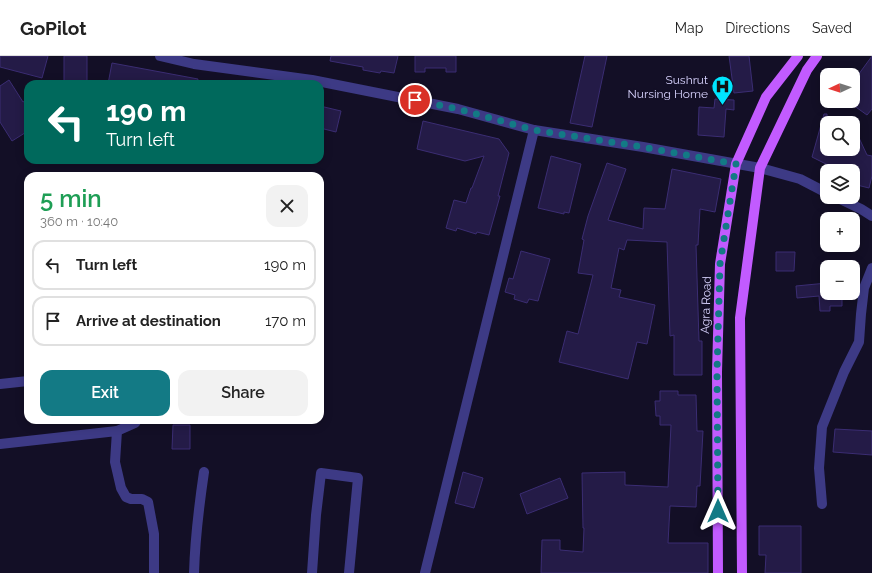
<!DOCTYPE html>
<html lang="en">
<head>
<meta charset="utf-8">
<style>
  body { margin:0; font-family:Raleway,sans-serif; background:#f2f2f2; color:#222; height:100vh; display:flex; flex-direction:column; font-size:15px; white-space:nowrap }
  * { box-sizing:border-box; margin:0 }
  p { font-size:13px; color:#767676 }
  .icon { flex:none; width:22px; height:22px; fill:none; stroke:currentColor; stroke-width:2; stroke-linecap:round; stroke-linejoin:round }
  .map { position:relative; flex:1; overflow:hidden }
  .details { position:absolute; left:24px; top:116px; width:300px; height:252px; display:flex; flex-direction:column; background:#fff; border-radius:12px; box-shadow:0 2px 10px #0003 }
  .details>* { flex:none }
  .guide { position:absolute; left:24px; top:24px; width:300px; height:84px; border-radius:12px; box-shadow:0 2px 10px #0003; background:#00695c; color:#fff; overflow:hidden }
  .needle { width:26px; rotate:266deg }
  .fabs { position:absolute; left:820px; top:12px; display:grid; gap:8px }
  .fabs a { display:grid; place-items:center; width:40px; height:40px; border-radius:8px; background:#fff; box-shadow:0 2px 10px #0003; font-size:20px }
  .pin { position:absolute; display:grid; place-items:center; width:34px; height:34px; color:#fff; margin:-17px; border:2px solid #fff; border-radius:50%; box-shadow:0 1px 4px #0007 }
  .me { position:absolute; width:44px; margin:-22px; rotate:0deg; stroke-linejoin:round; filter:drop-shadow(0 0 3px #0008) }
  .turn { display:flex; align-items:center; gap:14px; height:84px; padding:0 16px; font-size:18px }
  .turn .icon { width:52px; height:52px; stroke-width:2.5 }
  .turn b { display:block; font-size:28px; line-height:34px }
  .round { display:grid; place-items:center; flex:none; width:42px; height:42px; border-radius:12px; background:#f2f2f2 }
  .summary { display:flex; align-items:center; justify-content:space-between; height:68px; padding:0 16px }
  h1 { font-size:24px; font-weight:600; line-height:30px; color:#1e9e55 }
  .action { display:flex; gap:8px; margin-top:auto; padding:8px 16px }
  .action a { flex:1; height:46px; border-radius:12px; background:#137a85; color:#fff; font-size:16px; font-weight:600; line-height:46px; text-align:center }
  .action a+a { background:#f2f2f2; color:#222 }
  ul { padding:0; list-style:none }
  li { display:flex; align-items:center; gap:12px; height:50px; margin:0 8px 6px; padding:0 8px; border:2px solid #e0e0e0; border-radius:12px }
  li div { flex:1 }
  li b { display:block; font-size:15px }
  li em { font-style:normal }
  header { display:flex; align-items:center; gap:24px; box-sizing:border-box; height:56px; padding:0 20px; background:#fff; border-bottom:1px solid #e0e0e0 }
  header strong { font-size:19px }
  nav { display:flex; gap:22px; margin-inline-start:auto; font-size:14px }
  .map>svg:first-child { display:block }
  .building { fill:#241b47; stroke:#3b2d73 }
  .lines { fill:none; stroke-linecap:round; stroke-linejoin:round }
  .minor { stroke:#3d3a85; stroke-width:10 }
  .tertiary { stroke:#3d3a85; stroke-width:10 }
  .primary { stroke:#c25bff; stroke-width:10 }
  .route { stroke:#137a85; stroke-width:7; stroke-dasharray:0 12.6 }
  .labels { text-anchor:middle; stroke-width:3; stroke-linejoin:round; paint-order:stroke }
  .poi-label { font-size:12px; fill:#d9d4ff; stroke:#130f26; text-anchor:end }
  .street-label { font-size:12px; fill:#d9d4ff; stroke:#130f26 }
</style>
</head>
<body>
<header>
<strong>GoPilot</strong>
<nav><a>Map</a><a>Directions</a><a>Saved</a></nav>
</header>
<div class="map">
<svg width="872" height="517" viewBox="0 0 872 517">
  <rect width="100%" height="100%" fill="#130f26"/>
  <!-- building -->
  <g class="building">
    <path d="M0,0H48L42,22L0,11Z"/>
    <rect x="64" y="0" width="23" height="28"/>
    <path d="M331,0H398L394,17L381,15L380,17L363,14V11L330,5Z"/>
    <path d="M415,0H456V16H446V12H425V16H415Z"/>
    <path d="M585,0H607L592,71L570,67Z"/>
    <path d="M729,0H749L753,35L734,37Z"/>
    <path d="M872,0V53L867,59L853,49V26Z"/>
    <path d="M112,7L198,23L197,28H108Z"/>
    <path d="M9,24L23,46L28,43V75L12,85L0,66V30Z"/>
    <path d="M715,43L734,44V54L726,53L724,81L698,79L699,51L714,52Z"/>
    <path d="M320,50L341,55L336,76L320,72Z"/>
    <path d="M824,58H827V93H853V69L867,99L872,100V120L869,132L853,128V115H840L812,101Z"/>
    <path d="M423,65L499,83L509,97L498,140H500L489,179L477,176L476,178L457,172L456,175L446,172L454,144L466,147L471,132H472L484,100L465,105L417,93Z"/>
    <path d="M551,100L581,108L569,157L564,156V158L538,152Z"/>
    <path d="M607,107L626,113L608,164L643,173L644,152L665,153L672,113L721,123L715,156L700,153L698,189H696L699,285H702V319H674V279L670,280L667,186L627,184L624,194L619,192L611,232L621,234L619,241L655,249L647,288L637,286L628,323L559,306L567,275L578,278L593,219L578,217L584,184L582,183L588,160Z"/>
    <path d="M521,195L550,203L538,245L529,243L527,247L514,243L515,239L505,236L509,222L513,223Z"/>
    <path d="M776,196H795L794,215H776Z"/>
    <path d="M827,227V237H842V250H830V255H820L819,240L797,242L796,230Z"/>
    <path d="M660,335H678V339H696L697,375H703L700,430H697L696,451L670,450L668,487H708V517H541L542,484H560V494L583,496L584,472H583L582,417L625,416V429L668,431L671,369H660V360H656L655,345H660Z"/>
    <path d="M173,369H190V393H172Z"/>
    <path d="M835,373L872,375V399L833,396Z"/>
    <path d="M463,416L483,422L474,452L455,447Z"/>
    <path d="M560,422L568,442L527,458L520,438Z"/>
    <path d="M759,470H801V517H765L766,499H759Z"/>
  </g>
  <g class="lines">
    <!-- minor -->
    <g class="minor">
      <path d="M760,112L800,123L827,137"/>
      <path d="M836,141L861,153L872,160"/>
      <path d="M0,328L28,325"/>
      <path d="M117,375L135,367L137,364"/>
      <path d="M0,388L117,375L115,406L121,432L126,441L131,443H142L148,446L154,478V517"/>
      <path d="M822,448L819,412L822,371L844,316L859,286L861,258L864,232L872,212"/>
      <path d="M194,517C195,483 199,450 204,416"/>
      <path d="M312,517L316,459L321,417L358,422L349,517"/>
    </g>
    <!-- tertiary -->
    <g class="tertiary">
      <path d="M160,0L194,8L312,24L458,53L534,74L643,91L760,112"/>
      <path d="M425,517L534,74"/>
    </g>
    <!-- primary -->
    <g class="primary">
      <path d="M718,517L717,316L720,208L736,108L766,41L798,0"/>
      <path d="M742,517L740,262L760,112L807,14L817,0"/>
    </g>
  </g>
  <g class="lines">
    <!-- route -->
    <path class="route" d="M415,44L458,53L534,74L643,91L736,108L720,208L717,316L718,455"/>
  </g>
  <!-- icons -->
  <defs>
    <symbol id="hospital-pin" viewBox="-11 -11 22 30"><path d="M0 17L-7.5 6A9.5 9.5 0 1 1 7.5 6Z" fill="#00e5ff" stroke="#130f26"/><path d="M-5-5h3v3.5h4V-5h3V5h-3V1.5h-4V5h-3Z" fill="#111"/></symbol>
  </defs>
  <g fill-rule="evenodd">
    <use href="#hospital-pin" x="710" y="18" width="25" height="34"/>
  </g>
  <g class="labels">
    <!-- poi labels -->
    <g class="poi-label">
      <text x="708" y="28">Sushrut<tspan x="708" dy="14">Nursing Home</tspan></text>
    </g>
    <!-- street labels -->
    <g class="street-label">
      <text transform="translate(706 249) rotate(-88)" y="4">Agra Road</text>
    </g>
  </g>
</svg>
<div class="fabs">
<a><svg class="needle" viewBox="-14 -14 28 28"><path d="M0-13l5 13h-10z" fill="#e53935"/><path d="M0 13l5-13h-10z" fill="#767676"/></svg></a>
<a><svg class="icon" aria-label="search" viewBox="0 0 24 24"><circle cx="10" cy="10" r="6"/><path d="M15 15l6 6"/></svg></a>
<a><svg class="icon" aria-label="layers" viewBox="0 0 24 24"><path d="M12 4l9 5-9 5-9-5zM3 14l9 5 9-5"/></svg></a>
<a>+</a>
<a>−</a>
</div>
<div class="pin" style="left:415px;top:44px;background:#d93025"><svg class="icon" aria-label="arrive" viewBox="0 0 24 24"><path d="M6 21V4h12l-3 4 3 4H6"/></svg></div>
<svg class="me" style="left:718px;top:455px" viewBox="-20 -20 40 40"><path d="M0-17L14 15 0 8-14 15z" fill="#137a85" stroke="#fff" stroke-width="4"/></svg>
<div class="guide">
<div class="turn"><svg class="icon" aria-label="left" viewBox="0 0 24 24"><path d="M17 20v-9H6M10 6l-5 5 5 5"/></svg><div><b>190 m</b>Turn left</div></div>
</div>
<section class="details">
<div class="summary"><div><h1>5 min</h1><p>360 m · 10:40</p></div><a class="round"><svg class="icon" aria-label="close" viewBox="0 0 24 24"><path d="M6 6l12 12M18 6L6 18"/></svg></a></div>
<ul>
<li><svg class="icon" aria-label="left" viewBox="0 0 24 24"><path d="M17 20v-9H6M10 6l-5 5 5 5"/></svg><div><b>Turn left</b></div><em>190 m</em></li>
<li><svg class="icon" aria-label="arrive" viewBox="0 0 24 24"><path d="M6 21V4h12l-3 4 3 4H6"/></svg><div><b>Arrive at destination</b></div><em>170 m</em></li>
</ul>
<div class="action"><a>Exit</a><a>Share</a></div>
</section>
</div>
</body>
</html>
